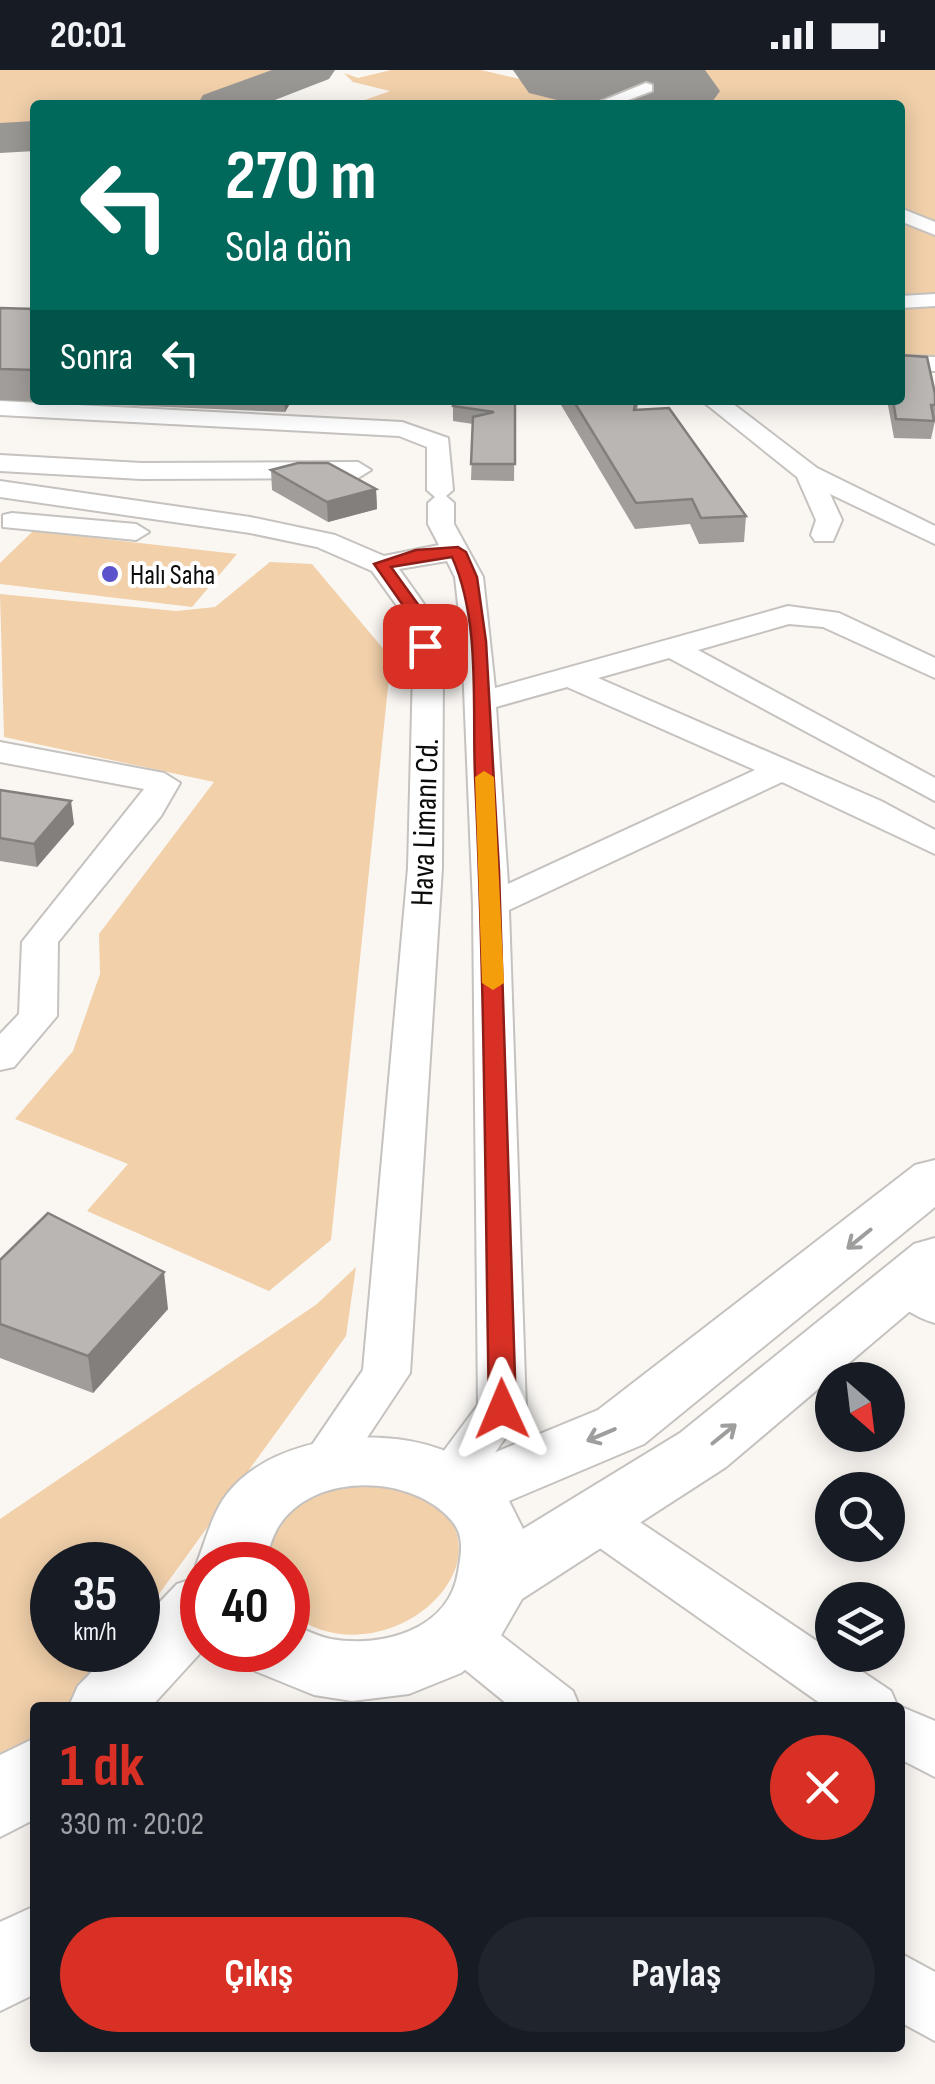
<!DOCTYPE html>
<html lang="tr">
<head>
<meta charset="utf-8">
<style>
  body { margin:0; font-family:"Sofia Sans Condensed",sans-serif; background:#20242c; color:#f1f3f6; height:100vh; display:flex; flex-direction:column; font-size:38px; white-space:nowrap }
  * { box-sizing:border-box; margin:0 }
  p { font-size:32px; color:#9ea1a6 }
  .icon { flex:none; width:55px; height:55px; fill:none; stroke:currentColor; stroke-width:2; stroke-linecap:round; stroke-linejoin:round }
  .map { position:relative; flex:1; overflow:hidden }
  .panel { position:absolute; left:30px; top:1632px; width:875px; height:350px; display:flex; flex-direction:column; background:#171b24; border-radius:10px; box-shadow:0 5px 25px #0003 }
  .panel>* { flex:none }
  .top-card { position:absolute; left:30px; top:30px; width:875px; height:305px; border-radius:10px; box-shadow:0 5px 25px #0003; background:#00695c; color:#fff; overflow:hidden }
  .needle { width:65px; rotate:152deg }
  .tools { position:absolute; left:815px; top:1292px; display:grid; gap:20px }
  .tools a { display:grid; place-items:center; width:90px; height:90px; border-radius:50%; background:#171b24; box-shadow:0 5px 25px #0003; font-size:50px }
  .speed { position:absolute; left:30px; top:1472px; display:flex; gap:20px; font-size:50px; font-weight:700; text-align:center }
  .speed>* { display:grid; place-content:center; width:130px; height:130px; border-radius:50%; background:#171b24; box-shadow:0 5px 25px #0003; line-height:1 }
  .speed small { font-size:25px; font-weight:400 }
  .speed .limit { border:15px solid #d22; background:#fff; color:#111 }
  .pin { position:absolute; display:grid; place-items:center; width:85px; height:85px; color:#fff; margin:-42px; border-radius:20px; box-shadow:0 5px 15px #0006 }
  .me { position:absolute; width:110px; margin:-55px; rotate:359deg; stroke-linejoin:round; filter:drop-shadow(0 0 8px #0008) }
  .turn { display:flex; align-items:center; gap:35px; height:210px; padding:0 30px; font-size:45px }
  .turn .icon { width:130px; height:130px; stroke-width:2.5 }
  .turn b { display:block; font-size:70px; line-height:85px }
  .then { display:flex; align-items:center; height:95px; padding:0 30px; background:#0003; gap:20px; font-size:38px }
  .round { display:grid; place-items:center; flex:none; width:105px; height:105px; border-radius:52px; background:#20242c }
  .headline { display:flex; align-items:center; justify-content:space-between; height:170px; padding:0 30px }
  h1 { font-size:60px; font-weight:700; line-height:75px; color:#d93025 }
  .action { display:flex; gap:20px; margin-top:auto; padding:20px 30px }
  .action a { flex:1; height:115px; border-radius:60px; background:#d93025; color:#fff; font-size:40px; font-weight:700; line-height:115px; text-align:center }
  .action a+a { background:#20242c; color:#f1f3f6 }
  .status { display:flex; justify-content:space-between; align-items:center; height:70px; padding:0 50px; background:#171b24; direction:ltr }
  .status svg { height:28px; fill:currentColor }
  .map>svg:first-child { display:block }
  .green { fill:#f1d0aa }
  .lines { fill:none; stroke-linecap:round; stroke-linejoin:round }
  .taxiway { fill:#999794; fill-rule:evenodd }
  .runway { fill:#999794; fill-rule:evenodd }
  .minor-casing { stroke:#c5c2bf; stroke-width:4 }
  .major-casing { stroke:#c5c2bf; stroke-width:4 }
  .minor { fill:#fff; fill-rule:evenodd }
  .major { fill:#fff; fill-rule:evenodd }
  .wall { fill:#a09d9a }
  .shaded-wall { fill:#827f7d }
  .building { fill:#bab6b3; stroke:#827f7d; stroke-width:2.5 }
  .oneway { stroke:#9e9e9d }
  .route { fill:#d93025; stroke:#8d1f18; stroke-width:2.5 }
  .slow { fill:#f59e0b }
  .poi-dot { fill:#5a53cb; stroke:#fff; stroke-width:4 }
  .labels { text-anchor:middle; stroke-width:8; stroke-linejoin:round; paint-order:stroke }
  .far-poi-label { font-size:28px; fill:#0d0c0a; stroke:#fff; text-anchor:start }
  .street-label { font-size:32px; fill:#0d0c0a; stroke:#fff }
</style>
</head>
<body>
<div class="status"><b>20:01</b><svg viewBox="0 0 49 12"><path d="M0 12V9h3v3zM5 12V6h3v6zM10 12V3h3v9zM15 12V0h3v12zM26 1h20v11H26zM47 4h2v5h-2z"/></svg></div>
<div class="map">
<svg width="935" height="2014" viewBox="0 0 935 2014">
  <rect width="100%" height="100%" fill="#faf7f3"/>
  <!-- green -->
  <g class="green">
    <path d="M0,0H288C210,46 122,35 35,35V60L0,62Z"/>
    <path d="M391,0H481L633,35H351L390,21L353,12L344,3L358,8Z"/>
    <path d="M641,0H935V287L900,285V35H654L716,17Z"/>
    <path d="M33,461L237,484L192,537L0,514V493Z"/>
    <path d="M270,492L312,494L391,588L331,1170L269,1221L87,1141L128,1094L15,1049L73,981L100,904L99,864L214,712L4,667L0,524L176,541L215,537Z"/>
    <path d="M356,1197L346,1266L138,1553V1495H52V1580H115L65,1637L35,1638V1667L0,1695V1449L317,1234Z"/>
    <path d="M370,1409C388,1415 413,1419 429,1429C520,1491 383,1616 288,1542V1495H261C272,1427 311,1421 370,1409Z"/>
  </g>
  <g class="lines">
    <!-- taxiway -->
    <g class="taxiway">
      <path d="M272,0H335L329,9L262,35H197L203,25Z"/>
      <path d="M35,51V81L0,83V53Z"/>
    </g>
    <!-- runway -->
    <path class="runway" d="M513,0H705L720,21L710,35H577L529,23Z"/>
    <defs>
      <g id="minor">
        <path d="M646,13L652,15V21L615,35H592Z"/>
        <path d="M900,138L935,152V165L900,151Z"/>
        <path d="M935,224V236L900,238V226Z"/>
        <path d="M900,286L935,287V301L900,300Z"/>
        <path d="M701,330H728L817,398L935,456V474L830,424L842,450L833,471H815L811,465L816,450L797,407Z"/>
        <path d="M0,331L402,352L448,368L453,420L446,426L454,433V454L483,507L495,618L788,536L839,543L935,588V608L823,557L789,554L698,580L935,708V731L669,588L598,608L881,731L935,760V784L782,712L509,840L526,1339L466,1423L448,1428L430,1423L423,1409L478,1335L473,835L462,571L455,507L447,491L399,499L436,551L443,600L442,798L410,1303L341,1407L324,1413L307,1407L299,1394L363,1300L408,798L413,600L408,551L372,501L317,477L250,463L0,427V411L250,447L335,465L384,486L439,475L428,454V433L435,427L427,420V377L399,366L0,345ZM567,617L755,700L508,814L496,637Z"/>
        <path d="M0,385L141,393L358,392L371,400L358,408L141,409L0,401Z"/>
        <path d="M12,443L136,454L149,462L136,470L3,457V445Z"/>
        <path d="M0,672L164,703L180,713L161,746L58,872L57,946L14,997L0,1000V964L19,944L22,872L144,719L0,692Z"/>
        <path d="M905,1199L935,1214V1253C914,1247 894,1234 882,1215L889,1204Z"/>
        <path d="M595,1428L613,1434L891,1621L897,1635L935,1651V1707L900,1689V1638H827L577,1462L570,1448L577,1434Z"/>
        <path d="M461,1543L480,1549L573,1621L580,1638H512L442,1581L434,1565L442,1549Z"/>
        <path d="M900,1883L935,1902V1971L900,1952Z"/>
      </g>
      <g id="major">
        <path d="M935,1090V1137L644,1374L509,1431L523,1459L680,1363L914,1174L935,1168V1220L726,1397L522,1529L496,1574L461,1603L409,1624L352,1631L314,1625L255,1601L245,1580H288V1553C302,1558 316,1566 331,1569C382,1578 449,1560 458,1502C461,1484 465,1467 452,1451C412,1403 310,1401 277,1459C271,1470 268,1483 264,1495H202L203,1580L150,1638H68L78,1616L113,1580H138V1555L177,1514L202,1506L196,1495C205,1473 212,1443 227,1424C276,1361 403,1351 469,1393L598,1340L915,1095Z"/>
        <path d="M35,1668V1749L0,1767V1685Z"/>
        <path d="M35,1836V1924L0,1941V1852Z"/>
      </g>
    </defs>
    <!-- minor casing -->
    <use href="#minor" class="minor-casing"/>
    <!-- major casing -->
    <use href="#major" class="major-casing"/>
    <!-- minor -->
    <use href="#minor" class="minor"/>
    <!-- major -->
    <use href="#major" class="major"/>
  </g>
  <!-- wall -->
  <g class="wall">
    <path d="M0,238L35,239V330H292L285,342L0,330Z"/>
    <path d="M935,324V351L931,369L894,368L887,330H900Z"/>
    <path d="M515,330L514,411L471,410L473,354L453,351V336Z"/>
    <path d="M558,330H639L637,340L746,446L744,472L699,474L690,454L635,459Z"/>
    <path d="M271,400L376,419L377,439L328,452L272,420Z"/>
    <path d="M0,720L74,754L37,797L0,791Z"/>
    <path d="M0,1190L168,1239L93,1323L0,1288Z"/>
  </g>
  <!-- shaded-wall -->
  <g class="shaded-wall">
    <path d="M284,330H292L285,342Z"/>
    <path d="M376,419L377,439L328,452L327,432Z"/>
    <path d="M71,731L74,754L37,797L34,774Z"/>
    <path d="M164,1202L168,1239L93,1323L88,1286Z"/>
  </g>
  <!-- building -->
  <g class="building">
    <path d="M0,238L35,239V300L0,299Z"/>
    <path d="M900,285L927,287L935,324V335H931L934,351L896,349L893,330H900Z"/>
    <path d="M455,330H515V394H471L473,347L494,342L453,336Z"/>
    <path d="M573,330H636L634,340L669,338L746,446L701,448L692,429L636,433Z"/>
    <path d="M298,393H328L376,419L327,432L271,400Z"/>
    <path d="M0,720L71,731L34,774L0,768Z"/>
    <path d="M48,1143L164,1202L88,1286L0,1254V1190Z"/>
  </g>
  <!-- one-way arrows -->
  <defs><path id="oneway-shaft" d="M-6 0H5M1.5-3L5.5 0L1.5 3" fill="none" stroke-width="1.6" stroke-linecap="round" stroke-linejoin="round" transform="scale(2.5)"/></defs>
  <g class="oneway">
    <use href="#oneway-shaft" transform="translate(859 1169) rotate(141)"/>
    <use href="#oneway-shaft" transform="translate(724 1364) rotate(-39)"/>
    <use href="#oneway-shaft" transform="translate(601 1365) rotate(157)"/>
  </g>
  <!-- route -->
  <path class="route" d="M458,477L466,482L477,507L486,571L499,801L516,1339L502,1349L489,1339C485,1128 485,917 475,706C472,637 481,551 452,487L391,497L430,551L433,576L425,581L417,576L414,551L374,494L416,480Z"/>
  <!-- slow -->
  <path class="slow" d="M484,701L494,707L504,913L493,920L482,913L475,707Z"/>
  <!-- markers -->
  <circle class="poi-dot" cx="110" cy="504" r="10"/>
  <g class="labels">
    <!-- far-poi labels -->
    <g class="far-poi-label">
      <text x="130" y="514">Halı Saha</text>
    </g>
    <!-- street labels -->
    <g class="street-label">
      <text transform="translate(424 752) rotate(-88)" y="11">Hava Limanı Cd.</text>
    </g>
  </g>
</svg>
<div class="tools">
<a><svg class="needle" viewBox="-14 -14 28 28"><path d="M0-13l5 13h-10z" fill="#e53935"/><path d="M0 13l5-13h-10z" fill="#9ea1a6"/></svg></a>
<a><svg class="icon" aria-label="search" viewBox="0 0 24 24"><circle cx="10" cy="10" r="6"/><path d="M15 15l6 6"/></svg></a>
<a><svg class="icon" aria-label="layers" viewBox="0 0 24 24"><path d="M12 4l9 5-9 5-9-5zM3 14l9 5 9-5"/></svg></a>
</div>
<div class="speed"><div>35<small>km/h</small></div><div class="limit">40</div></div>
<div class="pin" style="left:425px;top:576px;background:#d93025"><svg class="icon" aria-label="arrive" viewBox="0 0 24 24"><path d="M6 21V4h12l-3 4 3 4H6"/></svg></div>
<svg class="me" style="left:502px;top:1339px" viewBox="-20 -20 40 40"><path d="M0-17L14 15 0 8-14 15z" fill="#d93025" stroke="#fff" stroke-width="4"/></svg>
<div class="top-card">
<div class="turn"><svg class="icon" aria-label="left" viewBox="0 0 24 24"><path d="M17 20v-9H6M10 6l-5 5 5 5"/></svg><div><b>270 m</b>Sola dön</div></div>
<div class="then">Sonra<svg class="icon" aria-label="left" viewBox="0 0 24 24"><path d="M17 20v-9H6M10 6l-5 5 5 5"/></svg></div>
</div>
<section class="panel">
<div class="headline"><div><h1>1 dk</h1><p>330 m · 20:02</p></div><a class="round" style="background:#d93025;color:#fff"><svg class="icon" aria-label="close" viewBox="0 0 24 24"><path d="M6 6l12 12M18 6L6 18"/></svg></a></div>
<div class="action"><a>Çıkış</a><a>Paylaş</a></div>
</section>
</div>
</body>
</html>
